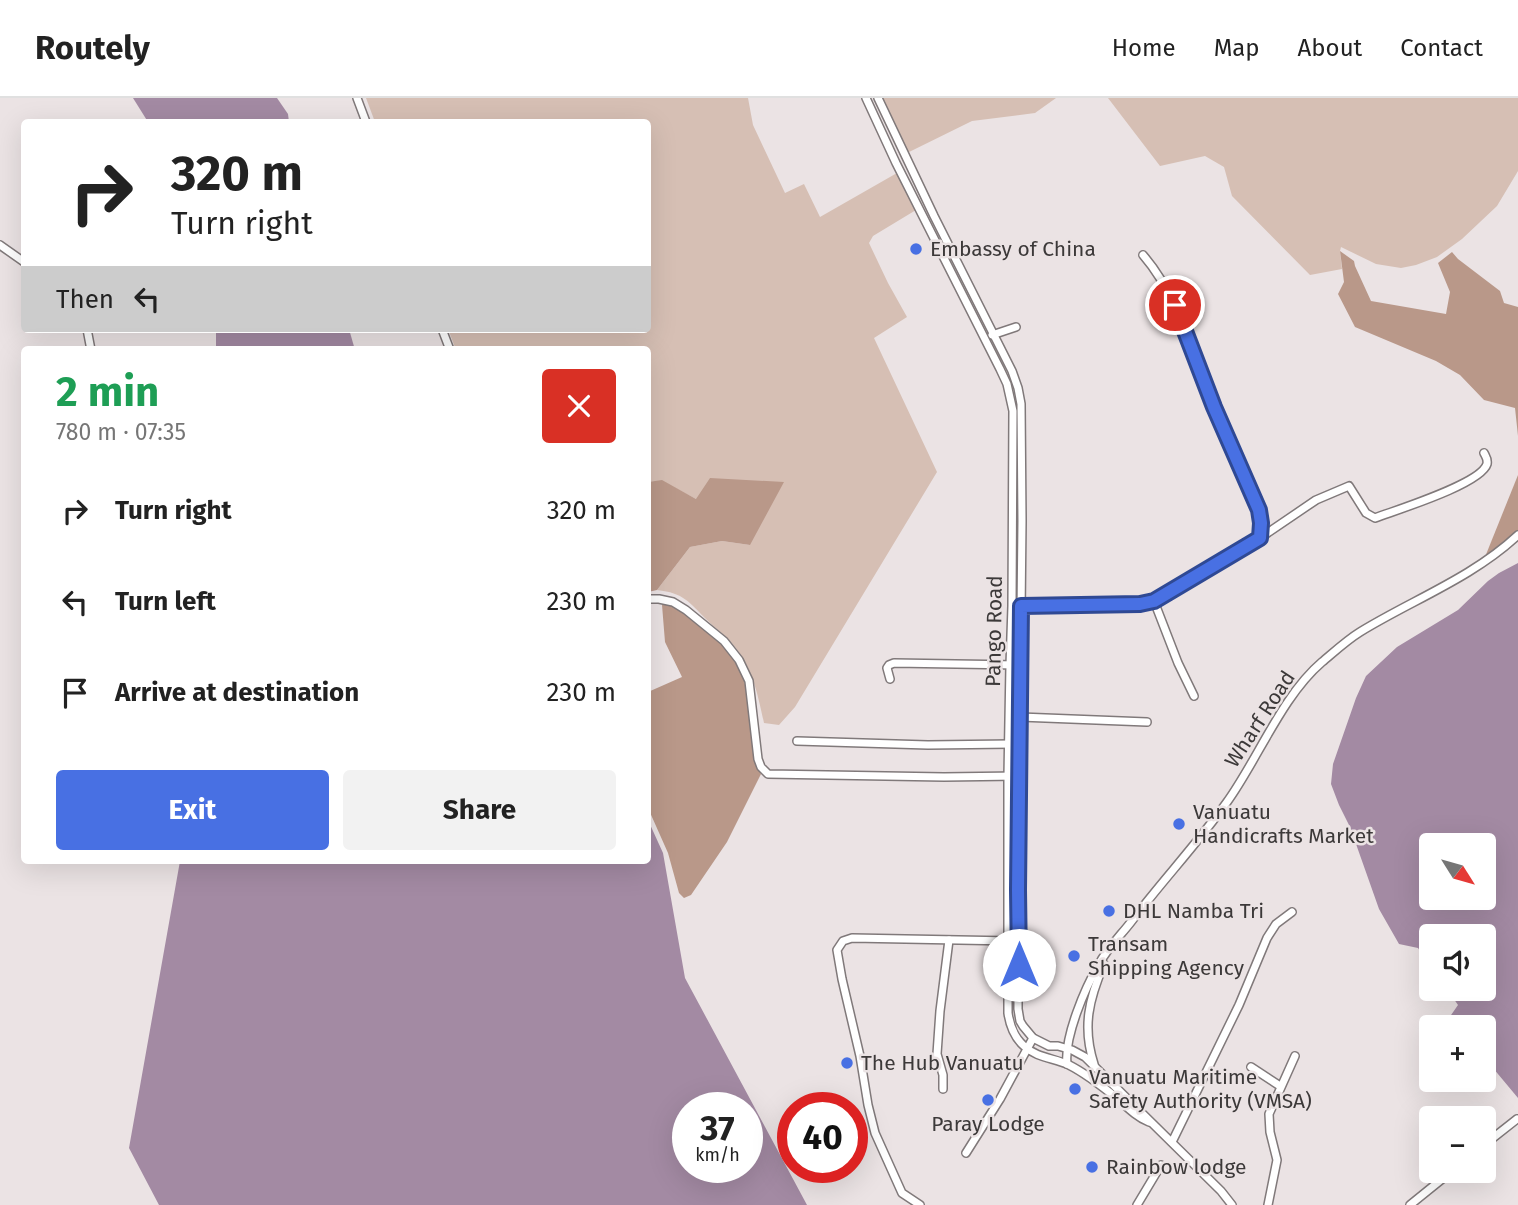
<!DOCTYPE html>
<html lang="en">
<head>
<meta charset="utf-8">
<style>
  body { margin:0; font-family:"Fira Sans",sans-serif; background:#f2f2f2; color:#222; height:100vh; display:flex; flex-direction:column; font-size:26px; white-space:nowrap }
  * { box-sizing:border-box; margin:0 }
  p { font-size:23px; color:#767676 }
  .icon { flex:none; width:38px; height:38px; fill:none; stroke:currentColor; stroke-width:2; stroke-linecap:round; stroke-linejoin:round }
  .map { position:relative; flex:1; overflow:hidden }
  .drawer { position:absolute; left:21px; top:248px; width:630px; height:518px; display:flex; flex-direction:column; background:#fff; border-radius:7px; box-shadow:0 7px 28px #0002 }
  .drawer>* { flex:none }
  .banner { position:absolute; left:21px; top:21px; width:630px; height:214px; border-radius:7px; box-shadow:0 7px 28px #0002; background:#fff; color:#222; overflow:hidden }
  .needle { width:46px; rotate:127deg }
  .fabs { position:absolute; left:1419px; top:735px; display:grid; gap:14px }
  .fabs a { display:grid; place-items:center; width:77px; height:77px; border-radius:7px; background:#fff; box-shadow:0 7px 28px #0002; font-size:35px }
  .speed { position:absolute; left:672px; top:994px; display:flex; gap:14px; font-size:35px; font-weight:700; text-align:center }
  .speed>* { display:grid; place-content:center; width:91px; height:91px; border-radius:50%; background:#fff; box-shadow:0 7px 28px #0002; line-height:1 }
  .speed small { font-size:18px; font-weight:400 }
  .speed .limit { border:10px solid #d22; background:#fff; color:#111 }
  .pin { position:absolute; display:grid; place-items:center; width:60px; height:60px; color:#fff; margin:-30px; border:4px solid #fff; border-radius:50%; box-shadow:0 2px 7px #0007 }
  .me { position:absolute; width:77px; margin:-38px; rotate:0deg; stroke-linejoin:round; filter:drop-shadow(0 0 5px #0008) }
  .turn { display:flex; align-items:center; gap:24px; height:147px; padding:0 35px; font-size:32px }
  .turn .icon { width:91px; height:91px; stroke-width:2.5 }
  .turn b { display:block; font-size:49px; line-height:60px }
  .then { display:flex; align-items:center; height:66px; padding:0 35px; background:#0003; gap:14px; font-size:26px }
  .round { display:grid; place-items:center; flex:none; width:74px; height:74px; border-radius:7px; background:#f2f2f2 }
  .headline { display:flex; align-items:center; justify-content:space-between; height:119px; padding:0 35px }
  h1 { font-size:42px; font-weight:700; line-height:52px; color:#1e9e55 }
  .cta { display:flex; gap:14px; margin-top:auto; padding:14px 35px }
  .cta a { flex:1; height:80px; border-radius:7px; background:#4870e3; color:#fff; font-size:28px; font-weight:700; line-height:80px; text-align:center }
  .cta a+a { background:#f2f2f2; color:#222 }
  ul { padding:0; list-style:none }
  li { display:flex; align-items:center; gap:21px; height:91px; padding:0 35px }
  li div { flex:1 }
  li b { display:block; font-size:26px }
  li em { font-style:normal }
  header { display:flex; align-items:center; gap:42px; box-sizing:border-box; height:98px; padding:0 35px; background:#fff; border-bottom:2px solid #e0e0e0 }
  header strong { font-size:33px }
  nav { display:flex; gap:38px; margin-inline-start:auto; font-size:24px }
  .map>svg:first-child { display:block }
  .green { fill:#d6bfb4 }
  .forest { fill:#b99889 }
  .water { fill:#a38aa3; fill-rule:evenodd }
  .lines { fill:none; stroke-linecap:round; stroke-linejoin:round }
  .minor-casing { stroke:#80797a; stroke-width:10 }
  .minor { stroke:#fff; stroke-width:7 }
  .route-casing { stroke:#2f4994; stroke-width:18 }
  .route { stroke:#4870e3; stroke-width:12 }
  .poi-dot { fill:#4870e3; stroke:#ebe3e4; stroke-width:2.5 }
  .labels { text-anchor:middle; stroke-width:5; stroke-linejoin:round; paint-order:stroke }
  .poi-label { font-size:21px; fill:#3c3939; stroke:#ebe3e4; text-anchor:start }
  .street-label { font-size:21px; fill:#3c3939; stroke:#ebe3e4 }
</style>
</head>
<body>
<header>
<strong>Routely</strong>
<nav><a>Home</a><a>Map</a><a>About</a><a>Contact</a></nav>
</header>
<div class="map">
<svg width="1518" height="1107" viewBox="0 0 1518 1107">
  <rect width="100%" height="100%" fill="#ebe3e4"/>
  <!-- green -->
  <g class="green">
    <path d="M366,0H748L753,27L785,95L804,86L820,119L897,75L916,112L873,138L869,145L888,185L907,219L874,240L937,374L795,609L779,627L764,625C757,593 752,566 728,541C721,534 714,529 707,522C689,504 684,495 657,492L690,449L722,443L750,447L696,401L662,383L648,384V252H456L448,231H648V24H375Z"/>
    <path d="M875,0H1056L1035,15L972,23L903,57Z"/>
    <path d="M1108,0H1518V73L1497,108L1462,141L1437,159L1416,167L1401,170L1376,166L1341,149L1340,153L1342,171L1310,177L1232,98L1224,69L1205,58L1160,68Z"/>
  </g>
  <!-- forest -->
  <g class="forest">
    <path d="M1340,153L1354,163L1355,168L1371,203L1446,216L1450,194L1438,165L1452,154L1458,161L1500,193L1504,205L1518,209V338L1515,310L1484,302L1460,277L1436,263L1355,229L1338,196L1344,184Z"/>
    <path d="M1518,377V437L1483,464Z"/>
    <path d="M710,380L784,384L750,447L722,443L690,449L657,492L648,494V384L662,382L696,401Z"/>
    <path d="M670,505C697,519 738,554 745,586C748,598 749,611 750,624C753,643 752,659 761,676L727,744L691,797L684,800L679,795L668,755L648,710V594L682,579L665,544L662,507Z"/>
  </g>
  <!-- water -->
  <g class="water">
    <path d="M133,0H277L288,16L289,24H148Z"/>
    <path d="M216,231H349L355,252H216Z"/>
    <path d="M1518,465V1000L1493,970V962L1484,953V929H1456L1449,920L1458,907L1447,891H1484V838H1432L1431,869L1418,850L1399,846L1379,811L1350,729L1339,707L1331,686L1333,666L1356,600L1366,578L1397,549L1458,512L1488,483L1499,475ZM1432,747H1484V800H1432Z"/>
    <path d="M648,722L663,755L685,880L807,1107H159L129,1050L180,763H648ZM688,1010H747V1069H688Z"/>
  </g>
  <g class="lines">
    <defs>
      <g id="minor">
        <path d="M357,0L366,24"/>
        <path d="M866,0L896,65L1000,271L1007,286L1013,313L1012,508L1010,567L1008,678V915C1010,929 1014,939 1024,948C1037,960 1054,960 1069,967C1087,976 1103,989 1118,1001C1128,1010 1137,1019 1149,1024"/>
        <path d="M878,0L934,118L1012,273L1018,290L1021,306L1022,423L1018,792V911L1020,923L1023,928L1033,940L1049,948H1058L1072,952L1085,959L1221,1093L1232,1107"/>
        <path d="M0,147L24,164"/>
        <path d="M1143,157C1175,194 1189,243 1206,288C1222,329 1241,371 1259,412L1261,419L1260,440"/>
        <path d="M87,231L91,252"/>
        <path d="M442,231L450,252"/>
        <path d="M992,237L1016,229"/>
        <path d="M648,501H659L673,504L686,512L724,543L739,562L749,583L758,661L761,669L768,676L944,679L1020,678"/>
        <path d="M1154,503L1178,565L1194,598"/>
        <path d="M1017,508H1088L1140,506L1154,503L1260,440L1316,402L1349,388L1366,415L1375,420C1396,412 1481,386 1487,366C1488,361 1486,359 1484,355"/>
        <path d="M890,581L887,570L889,567L894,565L1022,567"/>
        <path d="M1020,619L1147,624"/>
        <path d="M797,643L928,647L1012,646"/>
        <path d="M1067,966C1064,939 1085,890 1099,866C1107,851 1120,838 1131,824C1162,783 1197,746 1227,704C1258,661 1282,598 1322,564C1334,554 1347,542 1360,534C1412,502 1472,480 1518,437"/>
        <path d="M1094,966C1082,929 1089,901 1104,866"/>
        <path d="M1251,969L1280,988"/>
        <path d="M943,991V977L937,956L940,913L949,842"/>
        <path d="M1172,1044L1239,907L1267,840L1276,826L1292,814"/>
        <path d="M1484,1047L1517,1021"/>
        <path d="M966,1055L1000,1001L1033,940"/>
        <path d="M920,1107L902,1095L875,1035L868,1007L860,958L842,881L837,852L843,843L852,840L1012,843"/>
        <path d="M1137,1107L1161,1067"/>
        <path d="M1268,1107L1277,1062L1270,1034L1269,1016L1295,958"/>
        <path d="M1410,1107L1452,1073"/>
      </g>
    </defs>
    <!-- minor casing -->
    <use href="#minor" class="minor-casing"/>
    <!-- minor -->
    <use href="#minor" class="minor"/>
  </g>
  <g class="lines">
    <defs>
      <path id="route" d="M1019,867L1018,792L1021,508L1140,506L1154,503L1260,440L1261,425L1259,412L1214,309L1175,207"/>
    </defs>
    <!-- route casing -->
    <use href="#route" class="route-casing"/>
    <!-- route -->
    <use href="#route" class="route"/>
  </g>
  <!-- markers -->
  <g class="poi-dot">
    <circle cx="916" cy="151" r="7"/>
    <circle cx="1179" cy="726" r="7"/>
    <circle cx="1109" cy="813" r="7"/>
    <circle cx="1074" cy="858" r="7"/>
    <circle cx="847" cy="965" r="7"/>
    <circle cx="1075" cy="991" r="7"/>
    <circle cx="988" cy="1002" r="7"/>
    <circle cx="1092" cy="1069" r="7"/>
  </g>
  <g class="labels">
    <!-- poi labels -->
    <g class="poi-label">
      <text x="930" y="158">Embassy of China</text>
      <text x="1193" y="721">Vanuatu<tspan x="1193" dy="24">Handicrafts Market</tspan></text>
      <text x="1123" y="820">DHL Namba Tri</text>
      <text x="1088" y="853">Transam<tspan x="1088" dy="24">Shipping Agency</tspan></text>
      <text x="861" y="972">The Hub Vanuatu</text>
      <text x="1089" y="986">Vanuatu Maritime<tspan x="1089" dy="24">Safety Authority (VMSA)</tspan></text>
      <text x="988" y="1033" text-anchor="middle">Paray Lodge</text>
      <text x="1106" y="1076">Rainbow lodge</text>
    </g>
    <!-- street labels -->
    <g class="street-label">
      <text transform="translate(994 533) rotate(-89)" y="7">Pango Road</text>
      <text transform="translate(1260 621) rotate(-57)" y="7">Wharf Road</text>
    </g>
  </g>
</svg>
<div class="fabs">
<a><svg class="needle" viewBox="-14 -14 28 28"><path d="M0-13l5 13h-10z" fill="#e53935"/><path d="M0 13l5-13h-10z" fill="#767676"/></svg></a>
<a><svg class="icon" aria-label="sound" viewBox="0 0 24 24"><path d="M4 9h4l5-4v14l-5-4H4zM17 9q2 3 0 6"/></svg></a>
<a>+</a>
<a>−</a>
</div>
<div class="speed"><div>37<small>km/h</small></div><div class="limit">40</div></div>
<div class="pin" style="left:1175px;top:207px;background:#d93025"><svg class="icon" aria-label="arrive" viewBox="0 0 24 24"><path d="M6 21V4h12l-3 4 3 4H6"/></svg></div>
<svg class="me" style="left:1019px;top:867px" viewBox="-20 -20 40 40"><circle r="19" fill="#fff"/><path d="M0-13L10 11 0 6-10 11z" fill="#4870e3"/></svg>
<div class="banner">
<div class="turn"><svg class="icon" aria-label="right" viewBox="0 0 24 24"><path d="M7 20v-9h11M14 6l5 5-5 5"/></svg><div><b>320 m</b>Turn right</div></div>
<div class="then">Then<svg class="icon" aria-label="left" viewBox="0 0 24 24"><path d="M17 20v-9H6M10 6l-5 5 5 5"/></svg></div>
</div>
<section class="drawer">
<div class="headline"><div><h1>2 min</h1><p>780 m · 07:35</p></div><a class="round" style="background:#d93025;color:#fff"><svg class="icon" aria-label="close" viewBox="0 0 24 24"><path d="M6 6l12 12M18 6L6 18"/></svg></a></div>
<ul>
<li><svg class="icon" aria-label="right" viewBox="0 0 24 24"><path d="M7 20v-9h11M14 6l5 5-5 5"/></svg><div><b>Turn right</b></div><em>320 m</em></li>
<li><svg class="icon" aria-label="left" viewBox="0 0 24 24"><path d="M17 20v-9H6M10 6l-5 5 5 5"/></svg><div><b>Turn left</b></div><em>230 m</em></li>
<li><svg class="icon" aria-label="arrive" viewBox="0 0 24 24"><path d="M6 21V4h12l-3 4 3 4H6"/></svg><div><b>Arrive at destination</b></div><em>230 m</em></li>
</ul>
<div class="cta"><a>Exit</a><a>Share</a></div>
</section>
</div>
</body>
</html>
